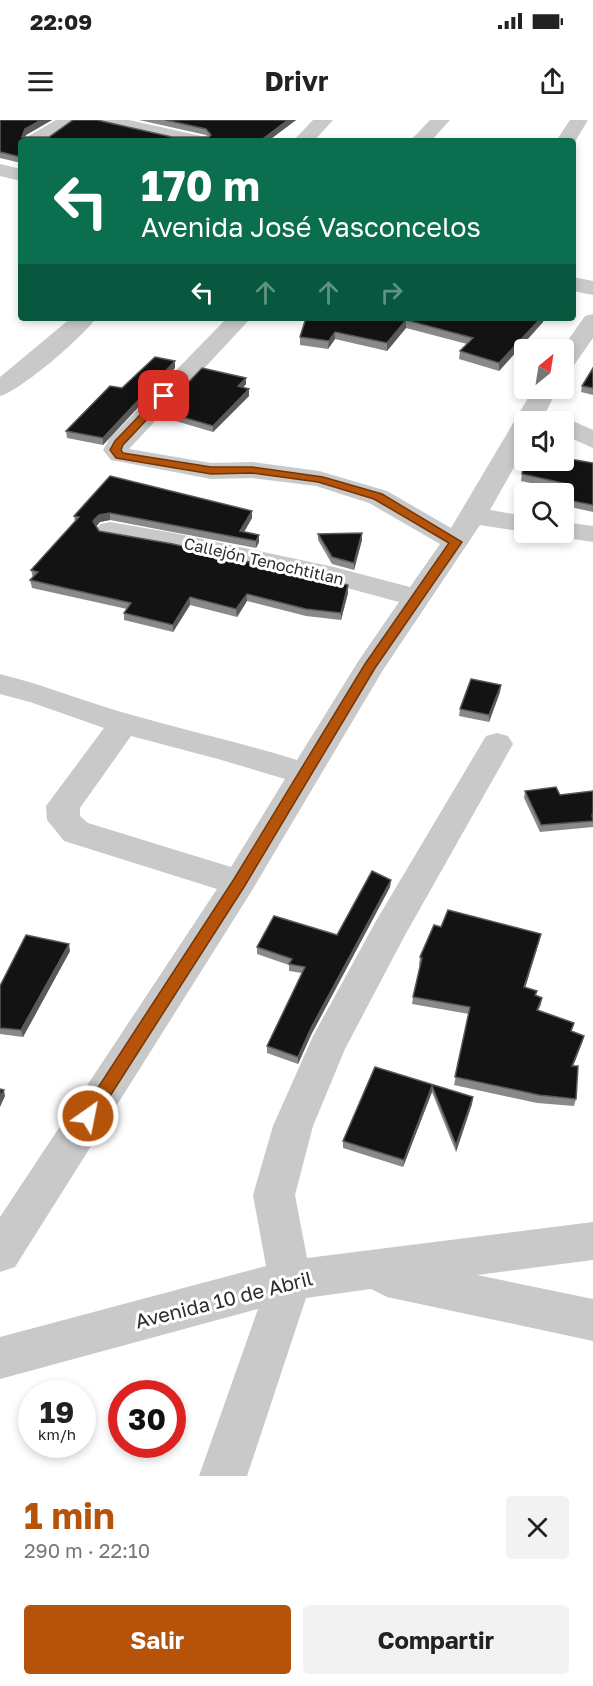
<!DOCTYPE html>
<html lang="es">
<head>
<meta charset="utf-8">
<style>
  body { margin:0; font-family:"Golos Text",sans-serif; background:#f2f2f2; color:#222; height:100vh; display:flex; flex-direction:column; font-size:22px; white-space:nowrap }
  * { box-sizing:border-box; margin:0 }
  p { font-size:20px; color:#767676 }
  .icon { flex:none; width:33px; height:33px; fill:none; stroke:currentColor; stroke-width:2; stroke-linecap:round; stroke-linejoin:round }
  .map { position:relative; height:1356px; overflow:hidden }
  .panel { display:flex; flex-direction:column; background:#fff; flex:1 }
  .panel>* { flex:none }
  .guide { position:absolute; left:18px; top:18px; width:558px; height:183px; border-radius:6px; box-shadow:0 3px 9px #0003; background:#0b6e4f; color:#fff; overflow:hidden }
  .needle { width:39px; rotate:30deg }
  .fabs { position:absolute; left:514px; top:219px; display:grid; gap:12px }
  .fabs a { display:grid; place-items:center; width:60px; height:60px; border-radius:6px; background:#fff; box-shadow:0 3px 9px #0003; font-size:30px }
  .speed { position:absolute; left:18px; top:1260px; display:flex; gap:12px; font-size:30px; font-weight:700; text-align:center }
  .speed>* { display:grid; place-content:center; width:78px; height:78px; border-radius:50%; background:#fff; box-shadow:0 3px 9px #0003; line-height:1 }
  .speed small { font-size:15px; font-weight:400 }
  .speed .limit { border:9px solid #d22; background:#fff; color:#111 }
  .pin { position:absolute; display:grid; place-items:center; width:51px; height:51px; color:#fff; margin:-26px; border-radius:12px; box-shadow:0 3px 9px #0006 }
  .me { position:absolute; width:66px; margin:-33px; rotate:33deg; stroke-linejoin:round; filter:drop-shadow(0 0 4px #0008) }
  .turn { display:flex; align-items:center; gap:21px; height:126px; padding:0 24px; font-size:27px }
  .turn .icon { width:78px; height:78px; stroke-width:2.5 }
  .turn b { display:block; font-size:42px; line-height:51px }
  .lanes { display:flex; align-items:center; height:57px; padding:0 24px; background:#0003; justify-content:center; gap:30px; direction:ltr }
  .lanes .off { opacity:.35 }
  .round { display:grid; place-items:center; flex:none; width:63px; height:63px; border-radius:6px; background:#f2f2f2 }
  .head { display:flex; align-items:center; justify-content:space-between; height:102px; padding:0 24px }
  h1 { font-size:36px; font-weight:700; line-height:45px; color:#b45309 }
  .cta { display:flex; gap:12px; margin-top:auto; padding:12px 24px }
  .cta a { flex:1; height:69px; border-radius:6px; background:#b45309; color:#fff; font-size:24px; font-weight:700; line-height:69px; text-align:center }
  .cta a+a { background:#f2f2f2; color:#222 }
  .status { display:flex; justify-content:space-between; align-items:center; height:42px; padding:0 30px; background:#fff; direction:ltr }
  .status svg { height:16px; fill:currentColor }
  header { display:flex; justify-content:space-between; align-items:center; height:78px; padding:0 24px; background:#fff; font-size:27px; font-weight:700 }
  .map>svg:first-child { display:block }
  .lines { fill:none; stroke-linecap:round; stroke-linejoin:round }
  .minor { fill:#c9c9c9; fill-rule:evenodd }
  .wall { fill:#898989 }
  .shaded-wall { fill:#5a5a5a }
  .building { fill:#131313; stroke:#5a5a5a; stroke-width:1.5 }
  .route { fill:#b45309; stroke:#753606; stroke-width:1.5 }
  .labels { text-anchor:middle; stroke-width:6; stroke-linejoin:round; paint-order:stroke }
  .street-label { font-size:16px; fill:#2c2c2c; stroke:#fff }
  .near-street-label { font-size:20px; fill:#2c2c2c; stroke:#fff }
</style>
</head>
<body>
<div class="status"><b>22:09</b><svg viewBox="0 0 49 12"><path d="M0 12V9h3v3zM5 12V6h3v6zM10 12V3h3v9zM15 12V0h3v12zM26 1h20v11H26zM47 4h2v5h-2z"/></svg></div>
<header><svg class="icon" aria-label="menu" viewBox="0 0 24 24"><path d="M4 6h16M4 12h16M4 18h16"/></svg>Drivr<svg class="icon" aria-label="share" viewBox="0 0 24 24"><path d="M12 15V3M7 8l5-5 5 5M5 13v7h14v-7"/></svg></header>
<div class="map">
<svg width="593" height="1356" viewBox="0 0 593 1356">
  <rect width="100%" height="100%" fill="#fff"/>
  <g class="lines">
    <!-- minor -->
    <g class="minor">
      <path d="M56,0H79L48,21H24L27,17Z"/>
      <path d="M94,0H129L206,17L209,21H173L96,4Z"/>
      <path d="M313,0H333L314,21H293Z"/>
      <path d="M430,0H450L431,21H410Z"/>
      <path d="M570,0H588L573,25V21H556Z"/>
      <path d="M0,44L21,49V61L0,56Z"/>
      <path d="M573,157L593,161V175L573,171Z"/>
      <path d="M593,194V218L572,248L564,250V230H561L585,196Z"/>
      <path d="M71,198H96C84,216 20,271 0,276V257Z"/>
      <path d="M227,198H251L129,329L211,343L253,342L319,351L387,371L451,408L534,268H558L541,302H525V328L490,390L525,396V412L480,405L383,550L251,772L15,1147L0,1152V1097L217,769L64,721L47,700L46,686L104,608L30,582L0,574V554C45,565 88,583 132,595C187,611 243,623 297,640L359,540L399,482L332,464L174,429L110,418L100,416L96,410L100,404L110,402L174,413L334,447L410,467L440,424L369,383L316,366L253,358L211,359L111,340L103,330L110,318ZM131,616L218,639L285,659L231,747L88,703L80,696V688Z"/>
      <path d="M564,297L593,310V328L564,315V302H554Z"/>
      <path d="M564,402L593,406V422L554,416L552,412H564Z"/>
      <path d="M497,613L508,616L513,624L404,817L345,929L313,1006L295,1075L307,1138L593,1102V1140L477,1155L593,1179V1221L387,1177L371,1169L306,1178L247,1356H199L258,1189L0,1259V1217L266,1146L253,1075L273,1006L313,916L376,801L486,616Z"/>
    </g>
  </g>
  <!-- wall -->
  <g class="wall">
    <path d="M0,0H52L26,15L25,17H208L206,15L139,0H296L268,21H21V43L0,38Z"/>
    <path d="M306,198H544L543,202L499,251L459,239L460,231L467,224L406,208L387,231L335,219L328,229L300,225V217Z"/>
    <path d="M175,241V248L103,325L67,318L66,311L122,268Z"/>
    <path d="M593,248V275L581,272L582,266Z"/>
    <path d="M246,258V264L243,267L249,276L213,312L162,297L161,291Z"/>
    <path d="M593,343V392L566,386L567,380L570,371L521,361L522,354Z"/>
    <path d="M110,356L252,391V398L244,412L259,422L256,428L110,400L100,402L96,406L99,411L348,465V473L341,500L306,496L247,481L237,497L190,485L173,512L124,500V493L127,489L32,468L30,460L33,458L31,450L75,402L74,396Z"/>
    <path d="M362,413V420L354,450L332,444L318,420V414Z"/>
    <path d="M501,565L500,572L489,602L459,596L460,589Z"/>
    <path d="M525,671L560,675L593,671V707L540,712L524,678Z"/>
    <path d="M391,760L390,767L311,915L298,944L267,933V926L302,853L289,851V845L257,834V827L337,815Z"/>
    <path d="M441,807L539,822L525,867L537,871L536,876L542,878L541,885L538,891L572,912L584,916L582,923L573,946L576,979L574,986L537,983L454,965L469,894L412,884L413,877L420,846L419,845L420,837Z"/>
    <path d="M70,831L23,917L0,914V866Z"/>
    <path d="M375,947L473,977L472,984L456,1032L432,972L403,1047L343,1028V1021Z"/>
  </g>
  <!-- shaded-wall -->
  <g class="shaded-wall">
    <path d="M41,0H52L26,15L23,21L22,17L25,9Z"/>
    <path d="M288,0H296L268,21H260Z"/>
    <path d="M541,198H544L543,202L499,251V243Z"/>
    <path d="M406,200V208L387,231V223Z"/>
    <path d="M335,212V219L328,229L329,221Z"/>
    <path d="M175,241V248L103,325V318Z"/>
    <path d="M246,258V264L239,272L238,266Z"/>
    <path d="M249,269V276L213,312V306Z"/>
    <path d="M252,391V398L240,419V411Z"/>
    <path d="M110,393V400L100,402L94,409L93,401L99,395Z"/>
    <path d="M362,413V420L354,450V443Z"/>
    <path d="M259,415V422L256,428V421Z"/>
    <path d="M348,465V473L341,500V493Z"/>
    <path d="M247,474V481L237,497L236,489Z"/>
    <path d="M190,477V485L173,512V505Z"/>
    <path d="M501,565L500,572L489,602V595Z"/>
    <path d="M391,760L390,767L311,915L298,944V937L311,908Z"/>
    <path d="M541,814L539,822L523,875L524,867Z"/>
    <path d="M69,824L70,831L23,917L21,910Z"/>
    <path d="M584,916L582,923L570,954L572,946Z"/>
    <path d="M432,966V972L403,1047L404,1040Z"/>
    <path d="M4,970L5,976L0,987V977Z"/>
    <path d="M473,977L472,984L456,1032V1025Z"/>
  </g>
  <!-- building -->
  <g class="building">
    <path d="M0,0H41L25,9L22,17H49L73,0H97L172,17H209L211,15L206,9L165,0H288L260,21H21V37L0,32Z"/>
    <path d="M306,198H541L499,243L460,231L473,218L406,200L387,223L335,212L329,221L300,217Z"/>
    <path d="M155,237L175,241L103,318L66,311L110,266L122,268Z"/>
    <path d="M202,248L246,258L238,266L249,269L213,306L161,291Z"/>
    <path d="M593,248V268L582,266Z"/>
    <path d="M525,336V340H564V338L593,343V385L567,380L572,365L522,354Z"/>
    <path d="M110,356L252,391L240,411L259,415L256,421L110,393L99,395L93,401L99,411L173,424L348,465L341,493L306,489L247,474L236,489L190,477L173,505L124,493L131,483L30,460L38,452L31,450L79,397L74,396Z"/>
    <path d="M362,413L354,443L332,437L318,414Z"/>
    <path d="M471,559L501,565L489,595L460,589Z"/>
    <path d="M556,667L560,675L593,671V695H592L593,701L541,705L525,671Z"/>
    <path d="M372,751L391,760L311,908L298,937L267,926L305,847L289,844L292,839L257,827L274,796L337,815Z"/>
    <path d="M448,790L541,814L524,867L537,871L535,875L542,878L537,890L574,903L571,911L584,916L572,946H578L576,979L539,975L455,957L470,887L413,877L422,838L420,837L434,805L441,807Z"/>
    <path d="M26,815L69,824L21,910L0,908V866Z"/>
    <path d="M375,947L473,977L456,1025L432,966L404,1040L343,1021Z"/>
    <path d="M0,969L4,970L0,977Z"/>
  </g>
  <!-- route -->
  <path class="route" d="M160,274L169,276L123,325L121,330L123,333L211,347H252L323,357L382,374L462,422L375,548L244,767L94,1001L88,1003L82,1001L80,996L82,992L234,759L365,544L449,423L374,379L318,362L252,353L211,354L116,338L110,330L115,321Z"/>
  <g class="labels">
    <!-- street labels -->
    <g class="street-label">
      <text transform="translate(264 441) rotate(13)" y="6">Callejón Tenochtitlan</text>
    </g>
    <!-- near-street labels -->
    <g class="near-street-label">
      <text transform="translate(224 1180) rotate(-14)" y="7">Avenida 10 de Abril</text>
    </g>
  </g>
</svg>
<div class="fabs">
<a><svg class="needle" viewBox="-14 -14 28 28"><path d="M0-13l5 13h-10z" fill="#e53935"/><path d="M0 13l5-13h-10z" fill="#767676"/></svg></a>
<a><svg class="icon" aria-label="sound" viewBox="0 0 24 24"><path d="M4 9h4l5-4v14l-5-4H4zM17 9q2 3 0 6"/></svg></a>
<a><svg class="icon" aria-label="search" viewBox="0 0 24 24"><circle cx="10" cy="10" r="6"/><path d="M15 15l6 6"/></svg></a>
</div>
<div class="speed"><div>19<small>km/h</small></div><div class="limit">30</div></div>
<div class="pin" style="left:164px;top:276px;background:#d93025"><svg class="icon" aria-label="arrive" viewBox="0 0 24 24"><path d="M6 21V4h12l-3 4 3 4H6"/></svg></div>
<svg class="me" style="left:88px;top:996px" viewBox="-20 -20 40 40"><circle r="17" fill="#b45309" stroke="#fff" stroke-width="3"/><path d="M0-11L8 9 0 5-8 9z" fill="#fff"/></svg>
<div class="guide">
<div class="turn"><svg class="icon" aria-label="left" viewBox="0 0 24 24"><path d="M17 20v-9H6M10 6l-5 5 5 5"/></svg><div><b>170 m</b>Avenida José Vasconcelos</div></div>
<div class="lanes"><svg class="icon" aria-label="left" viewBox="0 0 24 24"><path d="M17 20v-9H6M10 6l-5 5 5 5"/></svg><svg class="icon off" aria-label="ahead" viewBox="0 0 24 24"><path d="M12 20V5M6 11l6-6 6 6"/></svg><svg class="icon off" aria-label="ahead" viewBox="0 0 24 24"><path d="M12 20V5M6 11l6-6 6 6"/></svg><svg class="icon off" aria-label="right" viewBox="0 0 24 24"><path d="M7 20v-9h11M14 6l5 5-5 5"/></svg></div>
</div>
</div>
<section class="panel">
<div class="head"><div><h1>1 min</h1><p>290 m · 22:10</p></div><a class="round"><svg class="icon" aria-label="close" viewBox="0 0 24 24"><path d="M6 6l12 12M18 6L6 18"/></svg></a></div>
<div class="cta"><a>Salir</a><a>Compartir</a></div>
</section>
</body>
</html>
